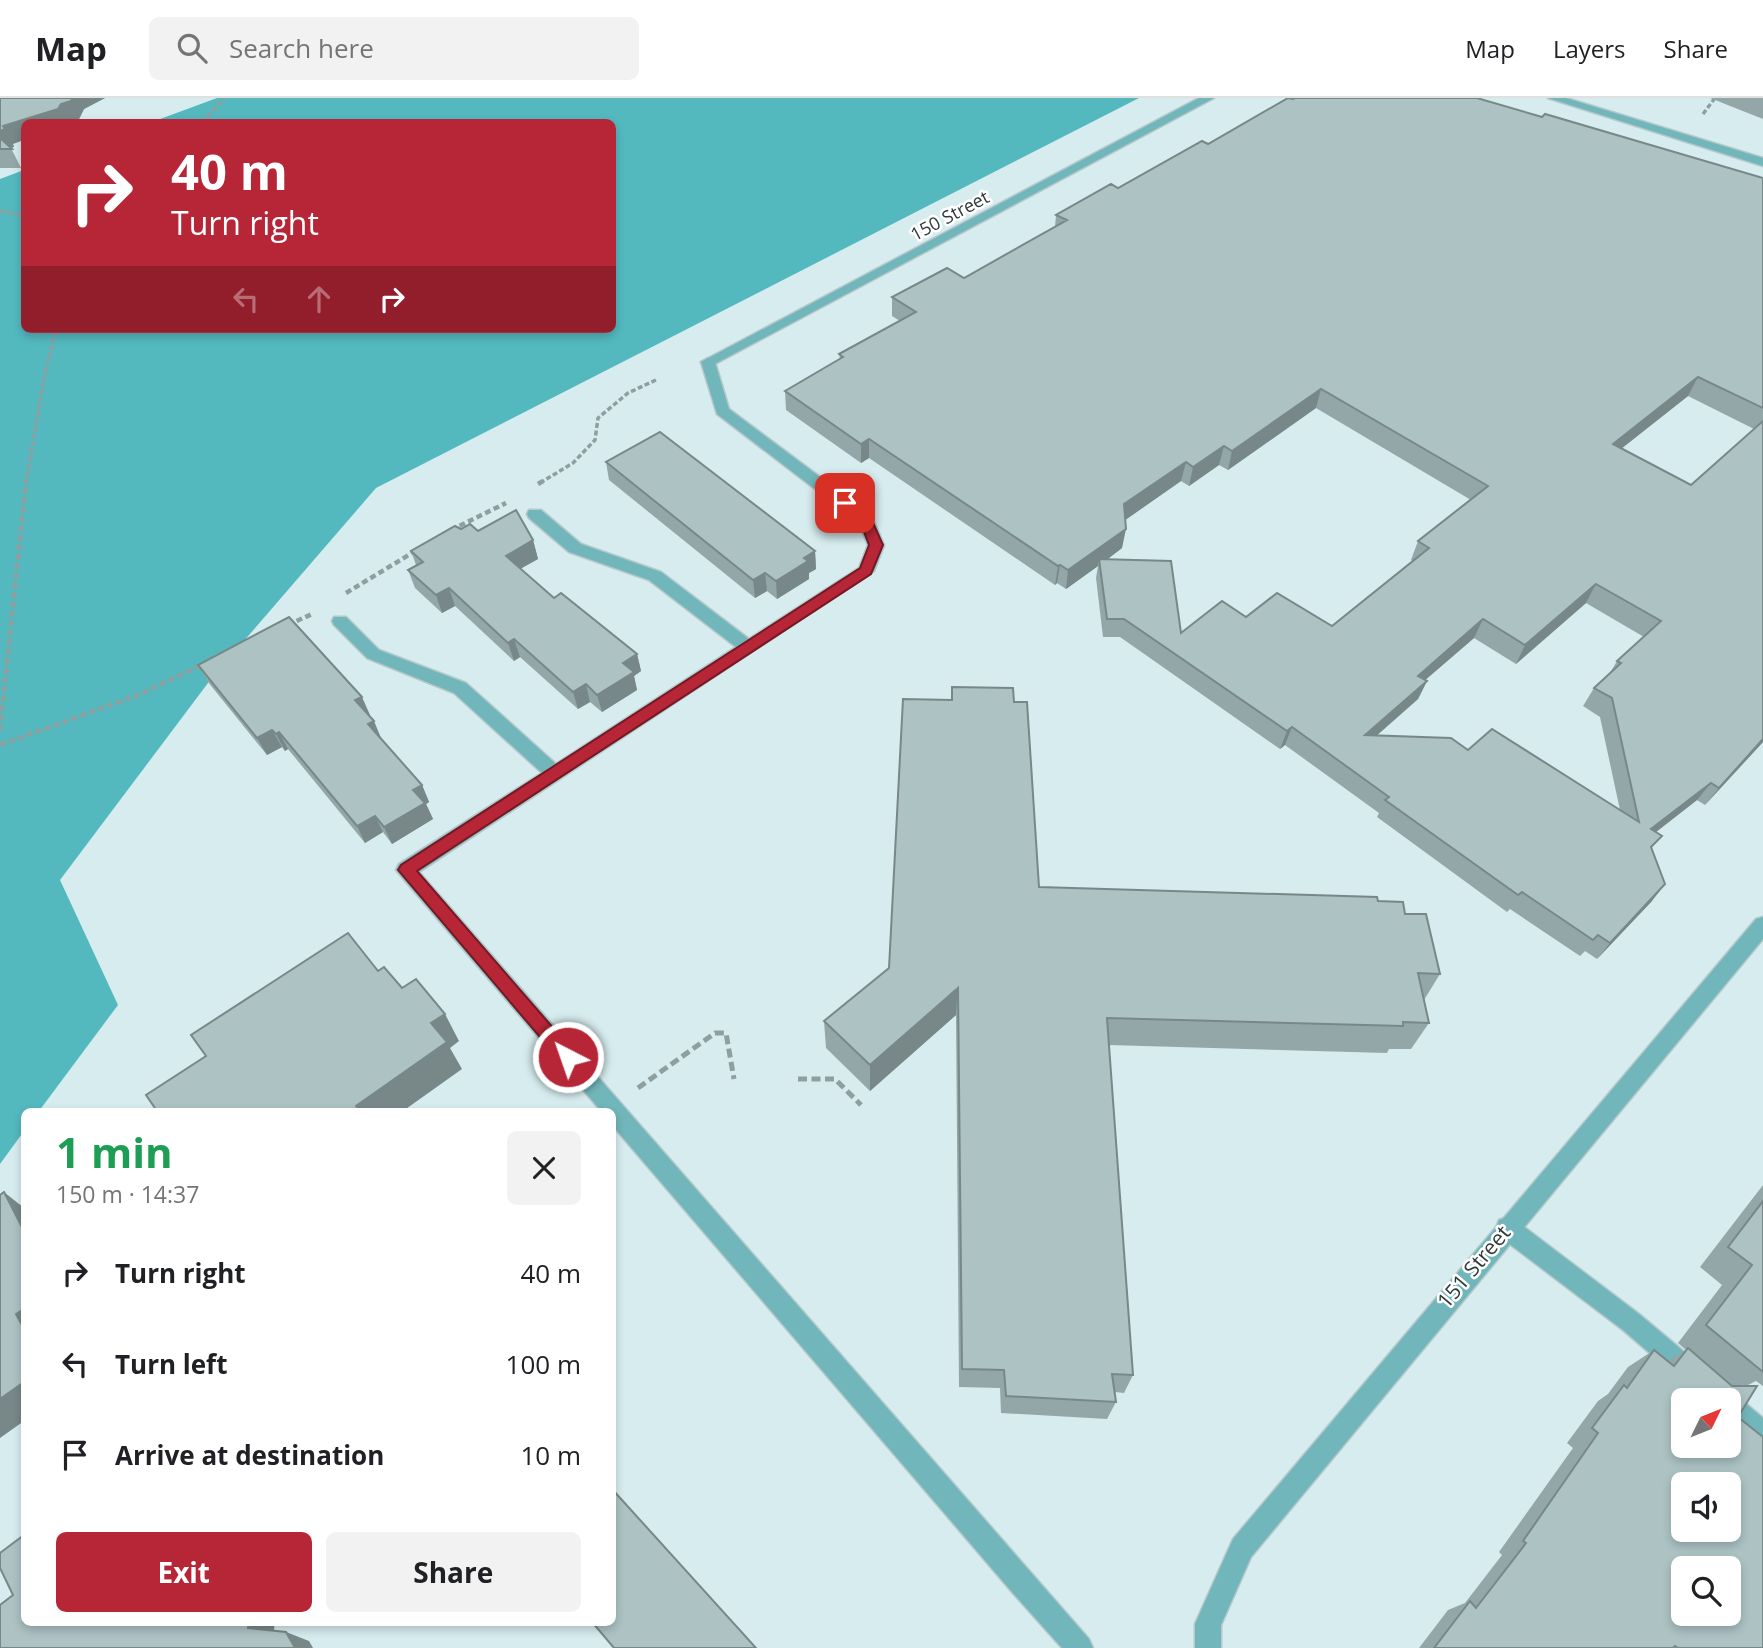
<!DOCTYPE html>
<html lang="en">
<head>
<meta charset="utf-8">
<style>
  body { margin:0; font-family:"Open Sans",sans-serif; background:#f2f2f2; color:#202124; height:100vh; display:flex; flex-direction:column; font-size:26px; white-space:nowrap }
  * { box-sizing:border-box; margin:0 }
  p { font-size:23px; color:#757577 }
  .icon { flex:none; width:38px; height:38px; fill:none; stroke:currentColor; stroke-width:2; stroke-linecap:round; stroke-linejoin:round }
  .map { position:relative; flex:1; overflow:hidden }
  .drawer { position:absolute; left:21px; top:1010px; width:595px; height:518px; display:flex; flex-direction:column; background:#fff; border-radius:10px; box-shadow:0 4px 10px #0003 }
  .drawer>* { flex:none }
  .top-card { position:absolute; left:21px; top:21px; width:595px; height:214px; border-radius:10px; box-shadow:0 4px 10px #0003; background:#b72637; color:#fff; overflow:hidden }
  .needle { width:46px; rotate:47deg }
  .buttons { position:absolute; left:1671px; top:1290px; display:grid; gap:14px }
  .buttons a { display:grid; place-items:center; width:70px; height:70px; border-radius:10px; background:#fff; box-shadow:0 4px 10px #0003; font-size:35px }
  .pin { position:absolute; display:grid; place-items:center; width:60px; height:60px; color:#fff; margin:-30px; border-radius:14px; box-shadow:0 4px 10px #0006 }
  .me { position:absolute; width:77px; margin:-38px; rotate:319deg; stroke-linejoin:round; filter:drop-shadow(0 0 5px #0008) }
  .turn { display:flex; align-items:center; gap:24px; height:147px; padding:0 35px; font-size:32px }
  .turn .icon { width:91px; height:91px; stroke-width:2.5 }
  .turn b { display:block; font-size:49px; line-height:60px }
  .lanes { display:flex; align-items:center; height:66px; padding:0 35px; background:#0003; justify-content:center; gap:35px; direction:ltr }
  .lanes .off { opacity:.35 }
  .round { display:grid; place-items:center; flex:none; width:74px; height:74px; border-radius:10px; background:#f2f2f2 }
  .overview { display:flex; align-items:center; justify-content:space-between; height:119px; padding:0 35px }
  h1 { font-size:42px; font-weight:700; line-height:52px; color:#1e9e55 }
  .action { display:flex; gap:14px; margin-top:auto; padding:14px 35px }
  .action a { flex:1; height:80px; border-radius:10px; background:#b72637; color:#fff; font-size:28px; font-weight:700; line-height:80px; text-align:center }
  .action a+a { background:#f2f2f2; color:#202124 }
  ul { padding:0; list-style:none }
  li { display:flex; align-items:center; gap:21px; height:91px; padding:0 35px }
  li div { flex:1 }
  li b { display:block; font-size:26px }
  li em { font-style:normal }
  header { display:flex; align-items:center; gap:42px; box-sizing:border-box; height:98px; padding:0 35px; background:#fff; border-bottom:2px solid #e0e0e0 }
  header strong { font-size:33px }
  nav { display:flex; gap:38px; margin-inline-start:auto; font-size:24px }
  .search { width:490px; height:63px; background:#f2f2f2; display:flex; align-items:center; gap:18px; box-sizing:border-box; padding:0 24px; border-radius:10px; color:#757577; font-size:26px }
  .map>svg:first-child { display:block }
  .forest { fill:#53b9bf }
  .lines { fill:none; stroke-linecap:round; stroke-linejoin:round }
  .service-casing { stroke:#b5c8ca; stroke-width:3 }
  .minor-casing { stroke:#b5c8ca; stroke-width:3 }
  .path-far2 { stroke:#8e9fa0; stroke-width:3.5; stroke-dasharray:5 2.5; stroke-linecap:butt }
  .path-far1 { stroke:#8e9fa0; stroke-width:4.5; stroke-dasharray:6 3.5; stroke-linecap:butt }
  .path { stroke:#8e9fa0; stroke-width:5; stroke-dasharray:9 4.5; stroke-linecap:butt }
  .service { fill:#71b6ba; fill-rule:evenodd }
  .minor { fill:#71b6ba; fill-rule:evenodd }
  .wall { fill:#94a7a8; fill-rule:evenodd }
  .shaded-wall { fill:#788888 }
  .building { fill:#acc2c3; stroke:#788888; stroke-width:2; fill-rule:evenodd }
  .route { fill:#b72637; stroke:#771924; stroke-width:2 }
  .labels { text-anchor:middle; stroke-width:5; stroke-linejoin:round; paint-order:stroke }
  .far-street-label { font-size:18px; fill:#303939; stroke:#fff }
  .street-label { font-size:21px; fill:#303939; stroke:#fff }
</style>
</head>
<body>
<header>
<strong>Map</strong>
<div class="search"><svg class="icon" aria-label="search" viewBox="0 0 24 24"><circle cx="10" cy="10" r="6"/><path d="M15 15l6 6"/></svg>Search here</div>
<nav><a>Map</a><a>Layers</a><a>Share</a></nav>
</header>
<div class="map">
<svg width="1763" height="1550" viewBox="0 0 1763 1550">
  <rect width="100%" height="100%" fill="#d6ecee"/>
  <!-- forest -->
  <path class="forest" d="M217,0H1139L376,390L211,581L60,782L118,907L39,1013H24V1033L0,1066V81L24,72V231H612V24H152Z"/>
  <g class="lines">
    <defs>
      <g id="service">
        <path d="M708,260L715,264L729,311L871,417L884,447L874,473L419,774L1089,1541L1093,1550H1062L1012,1494L612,1027V1013H601L396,772L399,766L542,675L454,595L367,560L334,527L332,523L334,519H346L379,552L466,585L556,666L736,549L649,482L569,454L529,420L527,416L529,412H541L581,446L661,474L749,541L859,470L868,447L858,424L717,316L701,264Z"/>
        <path d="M1507,1119L1515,1122L1639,1216L1763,1320V1348L1754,1345L1729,1323V1302H1704L1623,1232L1499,1138L1496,1130L1499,1122Z"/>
      </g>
      <g id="minor">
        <path d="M1199,0H1214L713,267H703L701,264Z"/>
        <path d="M1548,0H1566L1763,60V68Z"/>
        <path d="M1763,819V841L1251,1459L1221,1527V1550H1195V1526L1233,1441L1756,821Z"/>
      </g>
    </defs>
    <!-- service casing -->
    <use href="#service" class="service-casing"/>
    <!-- minor casing -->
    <use href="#minor" class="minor-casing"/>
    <!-- path-far2 -->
    <g class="path-far2">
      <path d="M1703,16L1715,0"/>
      <path d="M202,24L225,0"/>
      <path d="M0,113L24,118"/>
      <path d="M26,385L44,280L56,231"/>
      <path d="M540,385L573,365L595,342L598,320L628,295L656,282"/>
    </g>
    <!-- path-far1 -->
    <g class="path-far1">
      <path d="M538,386L543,383"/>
      <path d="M451,432L506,405"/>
      <path d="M346,495L417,452"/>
      <path d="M288,527L312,516"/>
      <path d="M0,632L26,383"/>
      <path d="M0,647L138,597L204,566"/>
    </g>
    <!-- path -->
    <g class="path">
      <path d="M798,981H835L861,1007"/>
      <path d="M638,990L715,935H726L734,981"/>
    </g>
    <!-- service -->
    <use href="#service" class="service"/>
    <!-- minor -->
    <use href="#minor" class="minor"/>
  </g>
  <!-- wall -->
  <g class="wall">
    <path d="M0,0H105L84,11L79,21L69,24H24L13,46L14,49L11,50L21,70H0Z"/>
    <path d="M1710,0H1763V21Z"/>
    <path d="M1293,1L1542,19L1763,80V644L1705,707L1697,702L1656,734L1652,751V803L1597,861L1585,853L1580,858L1510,811L1507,814L1377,719L1379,715L1285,647L1280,651L1120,539H1103L1096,480L1098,468L1066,491L1057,485L1055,487L869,360L861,365L786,312L785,293L840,261L839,256L900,223L892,218V199L964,180L1055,129L1056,117L1118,90L1208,46ZM1688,298L1754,331L1691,387L1621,351ZM1316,310L1471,402L1418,443L1411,462L1412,463L1332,528L1246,519L1181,535L1106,462L1122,450L1125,422L1181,383L1189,388L1219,367L1228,372ZM1586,505L1644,539L1617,563L1610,575L1594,590L1583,608L1600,619L1620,712L1468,652L1377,637L1418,601L1427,583L1425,582L1474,540L1516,566Z"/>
    <path d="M606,364L815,453L816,471L809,475V481L777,501L767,493L755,500L609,382Z"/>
    <path d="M461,431L533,442L538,461L520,471L554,500L637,556L641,573L634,578L637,592L602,614L590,604L578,611L520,559L514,563L455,508L442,515L415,490L408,472L416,467L411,453Z"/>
    <path d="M198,567L370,617H368L381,640L380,641L422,687L429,704L426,706L433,721L392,746L383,734L365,745L288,651L285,653L282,649L267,657L208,584Z"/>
    <path d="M952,589L1014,604L1039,789L1378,803L1405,816L1440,876L1424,902L1429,925L1411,951H1389L1387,955L1109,947L1133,1277L1124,1295L1115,1294L1116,1304L1107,1321L1001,1315L1000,1290L959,1289L956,917L870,993L826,950L824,923L889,870L952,602Z"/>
    <path d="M1763,1087V1288L1756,1283L1746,1288L1738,1319L1763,1550H1419L1448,1512L1465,1505L1502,1457L1499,1454L1573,1350L1567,1345L1598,1303L1608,1296L1628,1269L1654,1252L1668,1263L1686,1252L1678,1245L1722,1187L1700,1169Z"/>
  </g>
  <!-- shaded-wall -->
  <g class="shaded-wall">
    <path d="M72,0H105L84,11L79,21L69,24H24V42L13,46L14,49L7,51L0,47V33L3,28L61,6Z"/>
    <path d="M1698,279L1688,298L1603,365L1613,346Z"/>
    <path d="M1321,291L1316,310L1228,372L1232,353Z"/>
    <path d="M869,341V360L861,365V346Z"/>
    <path d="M1224,348L1219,367L1189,388L1193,369Z"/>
    <path d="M1186,364L1181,383L1121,425L1124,406Z"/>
    <path d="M1126,431L1122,450L1100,467L1099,461L1098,468L1066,491L1068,472Z"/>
    <path d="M533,442L538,461L511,476L506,458Z"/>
    <path d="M815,453L816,471L809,475V481L777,501L776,483L804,460Z"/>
    <path d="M1060,467L1057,485L1055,487L1058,468Z"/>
    <path d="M765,475L767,493L755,500L753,482Z"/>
    <path d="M1596,486L1586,505L1516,566L1525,547Z"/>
    <path d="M449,490L455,508L442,515L436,497Z"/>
    <path d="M1483,521L1474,540L1409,596L1418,578Z"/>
    <path d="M514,541L520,559L514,563L508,545Z"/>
    <path d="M637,556L641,573L634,578L637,592L602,614L597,597L623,565Z"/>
    <path d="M1427,583L1418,601L1357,655L1365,637Z"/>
    <path d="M586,586L590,604L578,611L573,594Z"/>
    <path d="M362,599L370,617L363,620L355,602Z"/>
    <path d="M374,623L381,640L376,644L368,626Z"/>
    <path d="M1292,629L1285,647L1280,651L1287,633Z"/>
    <path d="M272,632L282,649L267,657L257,640Z"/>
    <path d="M279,634L288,651L285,653L276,636Z"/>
    <path d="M1763,641V644L1705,707L1719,690Z"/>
    <path d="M1711,685L1697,702L1638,748L1651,731Z"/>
    <path d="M422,687L429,704L426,706L433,721L392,746L384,729L413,692Z"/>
    <path d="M375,718L383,734L365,745L357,728Z"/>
    <path d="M1665,786L1652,803L1597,861L1610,845Z"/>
    <path d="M958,890L956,917L870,993V967Z"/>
    <path d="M445,916L459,943L450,950L462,971L403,1013H360L356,1008L431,925Z"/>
    <path d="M4,1094L24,1110V1133Z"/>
    <path d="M24,1211V1231L16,1216Z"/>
    <path d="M24,1284V1323L0,1340V1301Z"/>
    <path d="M249,1524H275L273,1539L248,1530Z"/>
    <path d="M286,1534L309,1543L313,1550H295Z"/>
  </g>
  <!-- building -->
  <g class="building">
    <path d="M0,0H72L71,3L61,6L58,11L3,28L5,31L0,33Z"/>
    <path d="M1288,0L1293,1L1295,0H1477L1542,19L1545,16L1763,80V310L1698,279L1613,346L1691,387L1763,323V641L1719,690L1711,685L1651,731L1662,738L1651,749L1665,786L1610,845L1598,837L1593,842L1522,794L1518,797L1385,702L1389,699L1292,629L1287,633L1124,521H1107L1099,461L1171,463L1181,535L1222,503L1246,519L1277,495L1332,528L1429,450L1418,443L1488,388L1321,291L1232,353L1224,348L1193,369L1186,364L1124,406L1126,431L1068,472L1060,467L1058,468L869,341L861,346L785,293L843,259L839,256L916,214L892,199L947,170L964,180L1067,122L1056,117L1111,86L1118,90L1202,43L1208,46ZM1596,486L1661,523L1617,563L1621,565L1594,590L1612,600L1639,724L1492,631L1468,652L1451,640L1365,637L1427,583L1418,578L1483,521L1525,547Z"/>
    <path d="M0,40L12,51H0Z"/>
    <path d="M660,334L815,453L804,460L808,463L776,483L765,475L753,482L606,364Z"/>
    <path d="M516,412L533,442L506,458L554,500L561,495L637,556L623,565L634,574L597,597L586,586L573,594L514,541L508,545L449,490L436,497L408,472L423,464L411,453L455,428L461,431L470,426L478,433Z"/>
    <path d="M289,519L362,599L355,602L374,623L368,626L422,687L413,692L425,705L384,729L375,718L357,728L279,634L276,636L272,632L257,640L198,567Z"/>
    <path d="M952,589L1013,590L1014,604H1027L1039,789L1377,799L1378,803L1403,804L1405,816H1426L1440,876L1418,875L1429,925L1403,924V928L1107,920L1133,1277L1112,1276L1116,1304L1006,1298L1004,1272L962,1271L958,890L870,967L824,923L889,870L903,601L952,602Z"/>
    <path d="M348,835L378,873L384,869L402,890L416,881L445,916L431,925L447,944L356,1008L360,1013H157L146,997L206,958L191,937Z"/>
    <path d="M4,1094L24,1133V1211L16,1216L24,1231V1284L0,1301V1097Z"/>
    <path d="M1763,1103V1274L1706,1227L1752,1167L1728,1149Z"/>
    <path d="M1688,1250L1732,1288H1757L1738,1319L1763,1339V1550H1678L1675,1548L1673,1550H1434L1470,1503L1476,1510L1526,1445L1523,1443L1598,1335L1592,1330L1624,1287L1627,1290L1654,1252L1674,1268ZM1684,1302H1729V1348H1684ZM1684,1386H1729V1432H1684ZM1684,1470H1729V1516H1684Z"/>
    <path d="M612,1391L756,1550H614L592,1524H612Z"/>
    <path d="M24,1437V1524H249L248,1530L286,1534L295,1550H0V1507L13,1497L0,1470V1455Z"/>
  </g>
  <!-- route -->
  <path class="route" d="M845,401L870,418L883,447L871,476L417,773L574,954L577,959L574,965L568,967L562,965L398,772L401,767L860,470L869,447L860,423L838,405Z"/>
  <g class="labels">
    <!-- far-street labels -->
    <g class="far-street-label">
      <text transform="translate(950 118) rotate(-28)" y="6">150 Street</text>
    </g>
    <!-- street labels -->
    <g class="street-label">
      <text transform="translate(1474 1169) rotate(-50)" y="7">151 Street</text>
    </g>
  </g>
</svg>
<div class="buttons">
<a><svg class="needle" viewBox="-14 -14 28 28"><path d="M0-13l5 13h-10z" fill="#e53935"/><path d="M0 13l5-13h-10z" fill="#757577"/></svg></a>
<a><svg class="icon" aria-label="sound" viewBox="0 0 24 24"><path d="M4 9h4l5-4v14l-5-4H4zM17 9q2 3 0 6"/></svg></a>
<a><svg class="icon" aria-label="search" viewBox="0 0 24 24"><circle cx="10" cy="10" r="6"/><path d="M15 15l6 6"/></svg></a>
</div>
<div class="pin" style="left:845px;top:405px;background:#d93025"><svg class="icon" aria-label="arrive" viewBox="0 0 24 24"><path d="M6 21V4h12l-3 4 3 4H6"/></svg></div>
<svg class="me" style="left:568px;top:959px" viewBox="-20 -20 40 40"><circle r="17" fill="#b72637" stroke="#fff" stroke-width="3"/><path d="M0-11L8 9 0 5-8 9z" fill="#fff"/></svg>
<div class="top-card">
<div class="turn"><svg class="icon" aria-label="right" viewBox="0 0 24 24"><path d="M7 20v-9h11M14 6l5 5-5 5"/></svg><div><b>40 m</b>Turn right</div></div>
<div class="lanes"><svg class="icon off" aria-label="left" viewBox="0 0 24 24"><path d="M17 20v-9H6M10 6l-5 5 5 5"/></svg><svg class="icon off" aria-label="ahead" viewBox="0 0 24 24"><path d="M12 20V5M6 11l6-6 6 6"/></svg><svg class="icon" aria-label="right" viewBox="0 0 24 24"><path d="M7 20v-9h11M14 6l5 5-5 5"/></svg></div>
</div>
<section class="drawer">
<div class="overview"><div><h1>1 min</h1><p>150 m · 14:37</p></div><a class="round"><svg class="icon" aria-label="close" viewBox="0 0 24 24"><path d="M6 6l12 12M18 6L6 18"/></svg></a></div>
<ul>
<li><svg class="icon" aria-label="right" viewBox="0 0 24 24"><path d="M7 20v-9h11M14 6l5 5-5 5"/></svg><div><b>Turn right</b></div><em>40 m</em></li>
<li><svg class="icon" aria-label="left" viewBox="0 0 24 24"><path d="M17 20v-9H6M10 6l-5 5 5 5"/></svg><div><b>Turn left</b></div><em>100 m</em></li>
<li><svg class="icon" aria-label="arrive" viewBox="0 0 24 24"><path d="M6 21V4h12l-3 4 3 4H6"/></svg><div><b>Arrive at destination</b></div><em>10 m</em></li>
</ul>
<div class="action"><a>Exit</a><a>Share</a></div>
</section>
</div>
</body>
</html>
